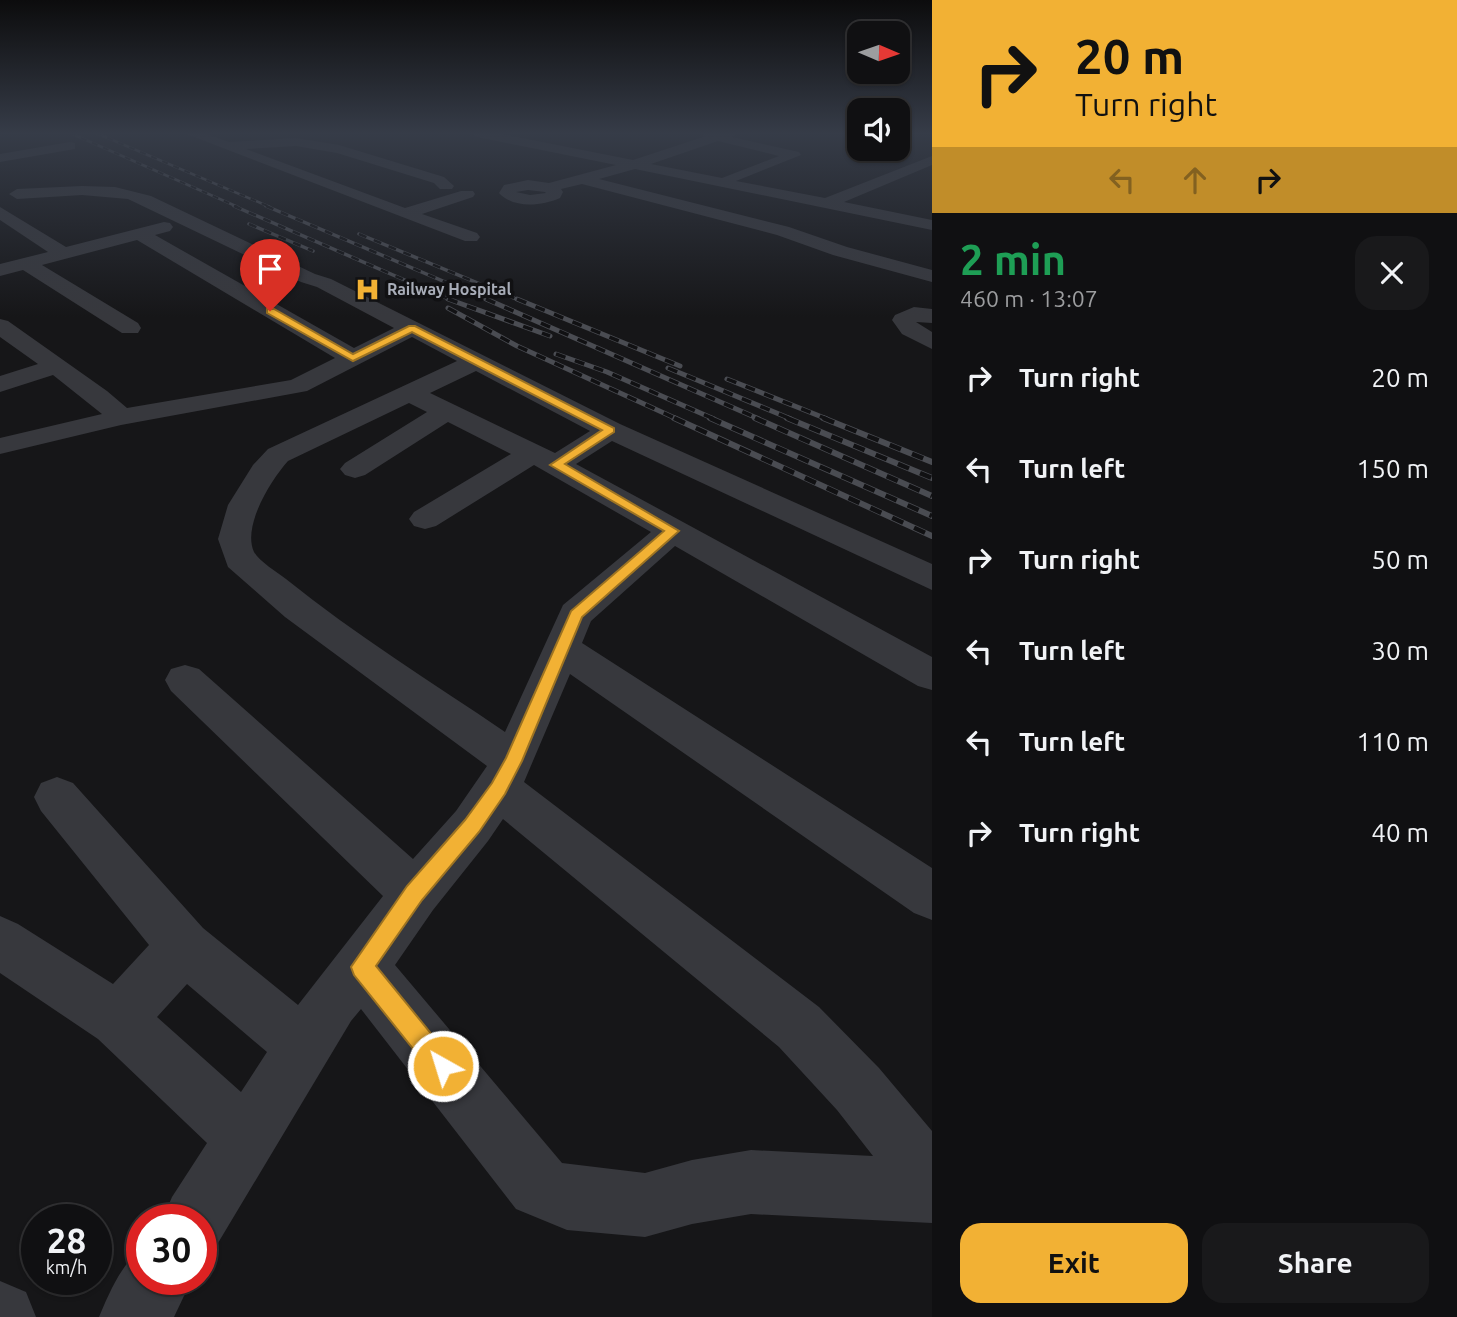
<!DOCTYPE html>
<html lang="en">
<head>
<meta charset="utf-8">
<style>
  body { margin:0; font-family:Ubuntu,sans-serif; background:#19191b; color:#f1f3f6; height:100vh; display:flex; flex-direction:column; font-size:26px; white-space:nowrap }
  * { box-sizing:border-box; margin:0 }
  p { font-size:23px; color:#9c9d9f }
  .icon { flex:none; width:38px; height:38px; fill:none; stroke:currentColor; stroke-width:2; stroke-linecap:round; stroke-linejoin:round }
  .map { position:relative; flex:1; overflow:hidden }
  .sheet { display:flex; flex-direction:column; background:#101012; width:525px }
  .sheet>* { flex:none }
  .banner { background:#f2b134; color:#111; overflow:hidden }
  .needle { width:46px; rotate:92deg }
  .fabs { position:absolute; left:847px; top:21px; display:grid; gap:14px }
  .fabs a { display:grid; place-items:center; width:63px; height:63px; border-radius:14px; background:#101012; box-shadow:0 2px 5px #0004,0 0 0 2px #303032; font-size:35px }
  .speed { position:absolute; left:21px; top:1204px; display:flex; gap:14px; font-size:35px; font-weight:700; text-align:center }
  .speed>* { display:grid; place-content:center; width:91px; height:91px; border-radius:50%; background:#101012; box-shadow:0 2px 5px #0004,0 0 0 2px #303032; line-height:1 }
  .speed small { font-size:18px; font-weight:400 }
  .speed .limit { border:10px solid #d22; background:#fff; color:#111 }
  .pin { position:absolute; display:grid; place-items:center; width:60px; height:60px; color:#fff; margin:-72px -30px; border-radius:50% 50% 50% 0; rotate:-45deg; box-shadow:0 0 7px #0007 }
  .pin .icon { rotate:45deg }
  .me { position:absolute; width:77px; margin:-38px; rotate:321deg; stroke-linejoin:round; filter:drop-shadow(0 0 5px #0008) }
  .turn { display:flex; align-items:center; gap:24px; height:147px; padding:0 28px; font-size:32px }
  .turn .icon { width:91px; height:91px; stroke-width:2.5 }
  .turn b { display:block; font-size:49px; line-height:60px }
  .lanes { display:flex; align-items:center; height:66px; padding:0 28px; background:#0003; justify-content:center; gap:35px; direction:ltr }
  .lanes .off { opacity:.35 }
  .round { display:grid; place-items:center; flex:none; width:74px; height:74px; border-radius:21px; background:#19191b }
  .head { display:flex; align-items:center; justify-content:space-between; height:119px; padding:0 28px }
  h1 { font-size:42px; font-weight:700; line-height:52px; color:#1e9e55 }
  .action { display:flex; gap:14px; margin-top:auto; padding:14px 28px }
  .action a { flex:1; height:80px; border-radius:21px; background:#f2b134; color:#111; font-size:28px; font-weight:700; line-height:80px; text-align:center }
  .action a+a { background:#19191b; color:#f1f3f6 }
  ul { padding:0; list-style:none }
  li { display:flex; align-items:center; gap:21px; height:91px; padding:0 28px }
  li div { flex:1 }
  li b { display:block; font-size:26px }
  li em { font-style:normal }
  main { display:flex; flex:1; min-height:0 }
  .map>svg:first-child { display:block }
  .lines { fill:none; stroke-linecap:round; stroke-linejoin:round }
  .minor { fill:#37383d; fill-rule:evenodd }
  .rail-far3-casing { stroke:#4a4c52; stroke-width:2.5 }
  .rail-far2-casing { stroke:#4a4c52; stroke-width:3.5 }
  .rail-far1-casing { stroke:#4a4c52; stroke-width:5 }
  .rail-casing { stroke:#4a4c52; stroke-width:6 }
  .rail-far3 { stroke:#111113; stroke-width:2; stroke-dasharray:6; stroke-linecap:butt }
  .rail-far2 { stroke:#111113; stroke-width:2.5; stroke-dasharray:8; stroke-linecap:butt }
  .rail-far1 { stroke:#111113; stroke-width:3.5; stroke-dasharray:10; stroke-linecap:butt }
  .rail { stroke:#111113; stroke-width:4.5; stroke-dasharray:12; stroke-linecap:butt }
  .route { fill:#f2b134; stroke:#9d7322; stroke-width:2 }
  .labels { text-anchor:middle; stroke-width:7; stroke-linejoin:round; paint-order:stroke }
  .far-poi-label { font-size:16px; font-weight:bold; fill:#a8adb8; stroke:#111113; text-anchor:start }
</style>
</head>
<body>
<main>
<div class="map">
<svg width="932" height="1317" viewBox="0 0 932 1317">
  <rect width="100%" height="100%" fill="#161618"/>
  <g class="lines">
    <!-- minor -->
    <g class="minor">
      <path d="M184,133H204L229,142L296,138L339,145L444,177L454,186L452,189H440L434,183L337,153L296,146L246,149L405,208L461,191H473L475,194L473,197L422,214L477,233L480,237L477,241H465Z"/>
      <path d="M470,133H497L633,160L703,137V133H737L732,137L799,152L801,155L736,181L825,198L932,156V165L844,202L932,220V230L635,169L599,179L789,227L847,247L932,270V282L833,255L777,235L582,184L561,189L563,192L560,198C541,206 514,209 499,193L504,185L528,180L549,183L616,165L477,137ZM718,141L779,156L722,178L651,164ZM528,190L545,192L546,193L530,195L516,192Z"/>
      <path d="M70,142L75,143V149L0,162V154Z"/>
      <path d="M82,186L115,187L151,196L315,274L331,279L620,424L932,564V590L612,441L576,464L932,657V690L918,686L675,546L591,621L582,643L932,868V920L914,913L570,674L524,782L819,1007L879,1068L932,1131V1223L751,1214L692,1224L645,1237L567,1230L516,1209L361,1009L351,1021L218,1243L201,1250V1220H162L172,1197L207,1143L98,1039L0,973V916L18,924L113,984L149,945L41,811L34,797L41,783L57,777L73,783L203,928L298,1005L383,896L171,691L165,680L171,669L185,665L199,669L413,859L456,811L487,766L285,617L228,567L218,539L228,505L253,465L268,449L457,361L412,337L307,391L121,425L0,454V438L102,414L53,375L0,392V376L38,364L0,337V319L8,321L107,391L127,408L291,380L335,358L137,240L42,265L138,323L141,328L138,333H122L23,270L0,276V264L48,252L0,220V207L66,247L164,222L170,223L173,227L170,231L155,235L354,348L394,328L317,287L301,282L128,199L82,195L17,199L9,194L17,189ZM476,371L590,431L555,453L430,393ZM409,403L427,412L345,463L340,469L345,475L355,478L365,475L448,422L511,454L414,512L409,519L414,526L425,529L436,526L534,465L651,532L563,605L505,732C432,682 355,635 286,579C277,572 260,562 254,552C242,526 271,480 288,461ZM503,819L779,1047L837,1110L873,1156L751,1150L692,1160L645,1173L562,1163L395,965L433,910L488,841ZM187,984L267,1052L241,1092L157,1017Z"/>
      <path d="M914,307L932,309V323L916,322L932,332V349L902,334L892,320L895,315Z"/>
      <path d="M142,1251V1279H192L174,1317H99C107,1298 123,1259 142,1251Z"/>
      <path d="M0,1281L26,1292L36,1317H0Z"/>
    </g>
    <defs>
      <g id="rail-far3">
        <path d="M70,133L238,207"/>
        <path d="M96,133L270,207"/>
      </g>
      <g id="rail-far2">
        <path d="M234,206L453,301"/>
        <path d="M266,206L490,301"/>
        <path d="M249,224L313,251"/>
        <path d="M359,234L521,301"/>
      </g>
      <g id="rail-far1">
        <path d="M448,299L550,336"/>
        <path d="M486,299L759,419"/>
        <path d="M517,299L680,366"/>
        <path d="M448,308L517,346L677,419"/>
        <path d="M556,354L607,372L714,419"/>
        <path d="M668,368L791,419"/>
        <path d="M727,379L827,419"/>
      </g>
      <g id="rail">
        <path d="M674,418L932,536"/>
        <path d="M710,418L932,516"/>
        <path d="M755,418L932,496"/>
        <path d="M787,418L932,478"/>
        <path d="M823,418L932,462"/>
      </g>
    </defs>
    <!-- rail-far3 casing -->
    <use href="#rail-far3" class="rail-far3-casing"/>
    <!-- rail-far2 casing -->
    <use href="#rail-far2" class="rail-far2-casing"/>
    <!-- rail-far1 casing -->
    <use href="#rail-far1" class="rail-far1-casing"/>
    <!-- rail casing -->
    <use href="#rail" class="rail-casing"/>
    <!-- rail-far3 -->
    <use href="#rail-far3" class="rail-far3"/>
    <!-- rail-far2 -->
    <use href="#rail-far2" class="rail-far2"/>
    <!-- rail-far1 -->
    <use href="#rail-far1" class="rail-far1"/>
    <!-- rail -->
    <use href="#rail" class="rail"/>
  </g>
  <!-- sky -->
  <linearGradient id="sky" x2="0" y2="1"><stop stop-color="#0c0c0d"/><stop offset="0.42" stop-color="#363c48"/><stop offset="1" stop-color="#363c48" stop-opacity="0"/></linearGradient>
  <rect width="932" height="317" fill="url(#sky)"/>
  <!-- route -->
  <path class="route" d="M267,309H274L353,354L409,326H415L614,428V432L565,464L679,531L582,617L522,761L505,794L479,832L422,900L376,966L451,1058L455,1066L451,1075L443,1078L434,1075L354,975L351,967L407,886L465,820L492,783L506,758L571,611L664,531L550,465L602,430L412,332L353,361L267,313Z"/>
  <!-- icons -->
  <defs>
    <symbol id="hospital-bare" viewBox="-9 -9 18 18"><path d="M-5-5h3v3.5h4V-5h3V5h-3V1.5h-4V5h-3Z" fill="#f2b134" stroke="#111113" stroke-width="2.5" paint-order="stroke"/></symbol>
  </defs>
  <g fill-rule="evenodd">
    <use href="#hospital-bare" x="350" y="272" width="35" height="35"/>
  </g>
  <g class="labels">
    <!-- far-poi labels -->
    <g class="far-poi-label">
      <text x="387" y="295">Railway Hospital</text>
    </g>
  </g>
</svg>
<div class="fabs">
<a><svg class="needle" viewBox="-14 -14 28 28"><path d="M0-13l5 13h-10z" fill="#e53935"/><path d="M0 13l5-13h-10z" fill="#9c9d9f"/></svg></a>
<a><svg class="icon" aria-label="sound" viewBox="0 0 24 24"><path d="M4 9h4l5-4v14l-5-4H4zM17 9q2 3 0 6"/></svg></a>
</div>
<div class="speed"><div>28<small>km/h</small></div><div class="limit">30</div></div>
<div class="pin" style="left:270px;top:311px;background:#d93025"><svg class="icon" aria-label="arrive" viewBox="0 0 24 24"><path d="M6 21V4h12l-3 4 3 4H6"/></svg></div>
<svg class="me" style="left:443px;top:1066px" viewBox="-20 -20 40 40"><circle r="17" fill="#f2b134" stroke="#fff" stroke-width="3"/><path d="M0-11L8 9 0 5-8 9z" fill="#fff"/></svg>
</div>
<section class="sheet">
<div class="banner">
<div class="turn"><svg class="icon" aria-label="right" viewBox="0 0 24 24"><path d="M7 20v-9h11M14 6l5 5-5 5"/></svg><div><b>20 m</b>Turn right</div></div>
<div class="lanes"><svg class="icon off" aria-label="left" viewBox="0 0 24 24"><path d="M17 20v-9H6M10 6l-5 5 5 5"/></svg><svg class="icon off" aria-label="ahead" viewBox="0 0 24 24"><path d="M12 20V5M6 11l6-6 6 6"/></svg><svg class="icon" aria-label="right" viewBox="0 0 24 24"><path d="M7 20v-9h11M14 6l5 5-5 5"/></svg></div>
</div>
<div class="head"><div><h1>2 min</h1><p>460 m · 13:07</p></div><a class="round"><svg class="icon" aria-label="close" viewBox="0 0 24 24"><path d="M6 6l12 12M18 6L6 18"/></svg></a></div>
<ul>
<li><svg class="icon" aria-label="right" viewBox="0 0 24 24"><path d="M7 20v-9h11M14 6l5 5-5 5"/></svg><div><b>Turn right</b></div><em>20 m</em></li>
<li><svg class="icon" aria-label="left" viewBox="0 0 24 24"><path d="M17 20v-9H6M10 6l-5 5 5 5"/></svg><div><b>Turn left</b></div><em>150 m</em></li>
<li><svg class="icon" aria-label="right" viewBox="0 0 24 24"><path d="M7 20v-9h11M14 6l5 5-5 5"/></svg><div><b>Turn right</b></div><em>50 m</em></li>
<li><svg class="icon" aria-label="left" viewBox="0 0 24 24"><path d="M17 20v-9H6M10 6l-5 5 5 5"/></svg><div><b>Turn left</b></div><em>30 m</em></li>
<li><svg class="icon" aria-label="left" viewBox="0 0 24 24"><path d="M17 20v-9H6M10 6l-5 5 5 5"/></svg><div><b>Turn left</b></div><em>110 m</em></li>
<li><svg class="icon" aria-label="right" viewBox="0 0 24 24"><path d="M7 20v-9h11M14 6l5 5-5 5"/></svg><div><b>Turn right</b></div><em>40 m</em></li>
</ul>
<div class="action"><a>Exit</a><a>Share</a></div>
</section>
</main>
</body>
</html>
